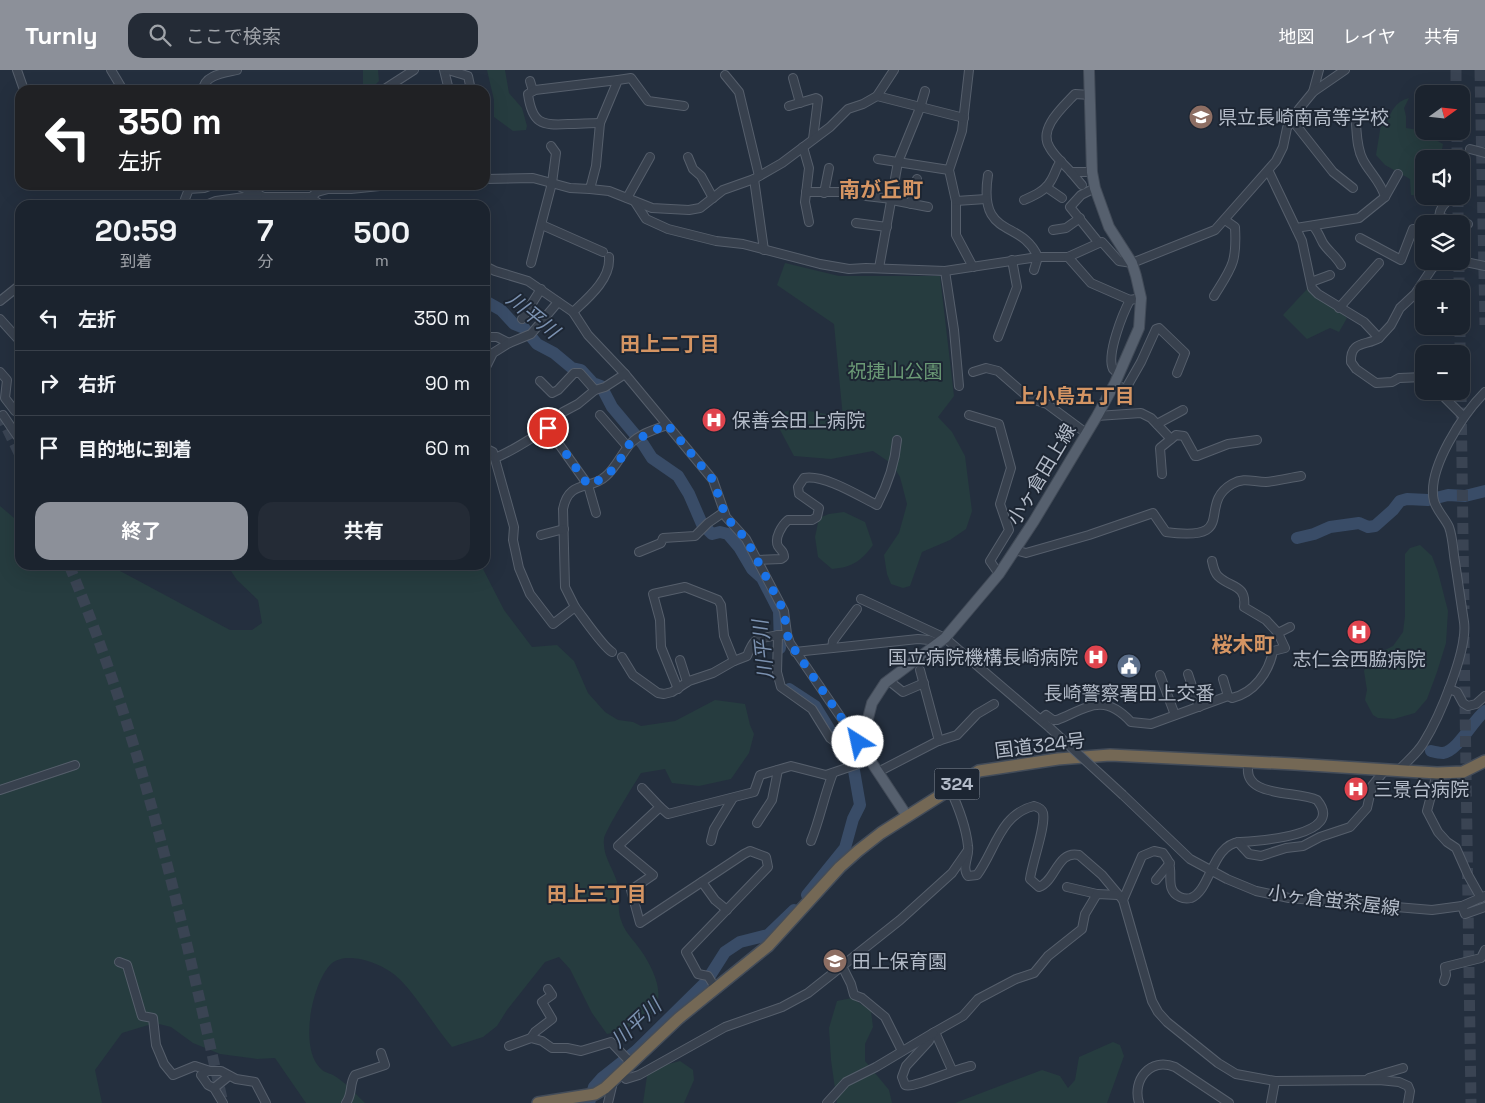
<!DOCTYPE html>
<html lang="ja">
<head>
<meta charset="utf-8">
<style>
  body { margin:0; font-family:"Space Grotesk","Noto Sans JP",sans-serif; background:#242b36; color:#f1f3f6; height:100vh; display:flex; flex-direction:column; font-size:19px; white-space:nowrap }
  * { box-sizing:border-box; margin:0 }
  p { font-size:16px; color:#a0a4aa }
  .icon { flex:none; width:28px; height:28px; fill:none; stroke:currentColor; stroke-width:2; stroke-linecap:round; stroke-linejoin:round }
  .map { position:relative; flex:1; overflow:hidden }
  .drawer { position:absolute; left:15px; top:130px; width:475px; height:370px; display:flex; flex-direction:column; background:#1b232e; border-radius:15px; box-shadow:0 5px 20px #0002,0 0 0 1px #39404a }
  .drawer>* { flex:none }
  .top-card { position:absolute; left:15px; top:15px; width:475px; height:105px; border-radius:15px; box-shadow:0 5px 20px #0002,0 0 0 1px #39404a; background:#202124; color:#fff; overflow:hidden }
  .needle { width:32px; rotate:75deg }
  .tools { position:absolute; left:1415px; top:15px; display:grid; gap:10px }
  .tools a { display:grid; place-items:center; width:55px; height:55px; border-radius:10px; background:#1b232e; box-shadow:0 5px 20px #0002,0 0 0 1px #39404a; font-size:25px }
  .pin { position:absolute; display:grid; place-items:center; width:42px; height:42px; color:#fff; margin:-21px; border:2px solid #fff; border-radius:50%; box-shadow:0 1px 5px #0007 }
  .me { position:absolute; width:55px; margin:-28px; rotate:325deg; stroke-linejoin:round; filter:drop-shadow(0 0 4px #0008) }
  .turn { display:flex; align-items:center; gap:18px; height:105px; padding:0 20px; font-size:22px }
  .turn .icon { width:65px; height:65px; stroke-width:2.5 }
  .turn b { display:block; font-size:35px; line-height:42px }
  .eta { display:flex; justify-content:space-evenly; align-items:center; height:85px; text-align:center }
  .eta b { font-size:30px; font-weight:700; line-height:35px }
  .action { display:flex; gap:10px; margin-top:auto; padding:10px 20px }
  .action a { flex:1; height:58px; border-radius:15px; background:#8c9099; color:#fff; font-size:20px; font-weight:700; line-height:58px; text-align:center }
  .action a+a { background:#242b36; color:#f1f3f6 }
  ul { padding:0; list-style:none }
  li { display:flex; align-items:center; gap:15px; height:65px; padding:0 20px; border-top:1px solid #39404a }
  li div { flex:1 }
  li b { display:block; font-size:19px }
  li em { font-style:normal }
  header { display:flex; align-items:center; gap:30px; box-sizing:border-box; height:70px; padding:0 25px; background:#8c9099; color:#fff }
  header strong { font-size:24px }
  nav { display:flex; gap:28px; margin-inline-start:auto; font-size:18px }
  .search { width:350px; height:45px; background:#242b36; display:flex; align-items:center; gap:12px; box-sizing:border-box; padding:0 18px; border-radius:15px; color:#a0a4aa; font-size:19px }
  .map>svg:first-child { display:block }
  .green { fill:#263c3f }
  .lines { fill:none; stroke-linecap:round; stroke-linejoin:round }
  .river { stroke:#394c67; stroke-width:12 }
  .highway-tunnel { stroke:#3a4453; stroke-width:11; stroke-dasharray:11 5.5; stroke-linecap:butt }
  .minor-casing { stroke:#565f6c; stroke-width:10 }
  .major-casing { stroke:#414a57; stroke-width:12 }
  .highway-casing { stroke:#434c59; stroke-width:14 }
  .minor { stroke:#38414e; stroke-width:8 }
  .major { stroke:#56606e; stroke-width:10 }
  .highway { stroke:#746855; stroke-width:11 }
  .minor-bridge-casing { stroke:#565f6c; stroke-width:10; stroke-linecap:butt }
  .minor-bridge { stroke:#38414e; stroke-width:8 }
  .route { stroke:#1a73e8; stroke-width:9; stroke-dasharray:0 16.2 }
  .labels { text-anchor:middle; stroke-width:4; stroke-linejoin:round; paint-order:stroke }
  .shield { fill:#1d2633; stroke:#878f9c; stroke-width:1 }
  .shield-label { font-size:18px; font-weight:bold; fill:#b4bcc9 }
  .poi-label { font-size:19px; fill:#b4bcc9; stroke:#1d2633; text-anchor:start }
  .park-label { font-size:19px; fill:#6b9a76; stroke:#1d2633 }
  .street-label { font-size:19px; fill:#b4bcc9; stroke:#1d2633 }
  .water-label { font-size:20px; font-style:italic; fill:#7c92b1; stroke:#1d2633 }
  .neighbourhood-label { font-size:20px; font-weight:bold; fill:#d59563; stroke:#1d2633 }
  .quarter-label { font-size:21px; font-weight:bold; fill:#d59563; stroke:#1d2633 }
</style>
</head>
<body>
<header>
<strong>Turnly</strong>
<div class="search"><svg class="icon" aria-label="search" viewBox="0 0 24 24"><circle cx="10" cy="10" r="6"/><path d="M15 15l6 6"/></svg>ここで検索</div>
<nav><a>地図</a><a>レイヤ</a><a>共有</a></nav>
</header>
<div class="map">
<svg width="1485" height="1033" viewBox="0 0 1485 1033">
  <rect width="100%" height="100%" fill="#242f3e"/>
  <!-- green -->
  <g class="green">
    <path d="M363,0H378L379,11L370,20H363Z"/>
    <path d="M487,0H505L509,23L522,38L527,56L526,60L513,61L494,47V30Z"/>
    <path d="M1409,28L1404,38L1406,46V58L1418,60L1443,74L1440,89H1424V126H1434V128L1411,125L1410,109L1385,95L1376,85L1381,54L1387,53C1391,41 1396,31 1409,28Z"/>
    <path d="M785,193L839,206H940L954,326L938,347L952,362L965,386L972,441L966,459L950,470L922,482L910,516L903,518L891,514L887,504L884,485L899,463L907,434L900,407L892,394L873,381L831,389L794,386L778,356L779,343C801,337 822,343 843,348L834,254L777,215Z"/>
    <path d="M1308,218L1347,248L1339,262L1330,258L1307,269L1283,245Z"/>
    <path d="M0,436L20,453V495H109L230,560H252L262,553L258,530L237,510L227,495H481L504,540L532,577L557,575L574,591L588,623L605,642L618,650L633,652L641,656L675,651L715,630L745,634L750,655L754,664L749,683L731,709L699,716L672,713L665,699L641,703C635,713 604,762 604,769C602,787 615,800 618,816C620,827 617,840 621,850C625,864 637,873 644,885C672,930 659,955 607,964L592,943L570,899L559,887L545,892L507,940L497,956L483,967L452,977C434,956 414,921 395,905C381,893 346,880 331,894C312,913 299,977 320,998C323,1002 329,1003 333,1005C345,1012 355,1023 365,1033H306L275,988L257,989L220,984L193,973L171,957L155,953L122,963L95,1000L102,1033H0Z"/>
    <path d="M844,442L865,452L873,475C861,491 853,497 832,499L818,487L815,467L819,448L829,444Z"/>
    <path d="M1420,475L1432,486L1438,502L1448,541L1446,573L1437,602L1427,629L1415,643L1394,649L1378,648L1373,645L1365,630L1367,620L1364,601L1369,588L1393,576L1403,562L1405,546V484L1410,478Z"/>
    <path d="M852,928L871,941L873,957L865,974V991L889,1020L892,1033H837L831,990L829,958L837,931Z"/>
    <path d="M1113,972L1120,975L1124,986L1107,1033H955L1042,1000L1060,1006L1068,1018L1075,1010L1079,987Z"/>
    <path d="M680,991L693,1000L694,1010L684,1033H643L647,1006L661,996Z"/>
  </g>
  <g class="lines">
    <!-- river -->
    <g class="river">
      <path d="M485,231L501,240L514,254L524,258L537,274L554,283L572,298L581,300L593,313L601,316L612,337L643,374L652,388L678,406L689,424L702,454L712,464L720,462L728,464L739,477L752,499L762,508L779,541L780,578"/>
      <path d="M1297,468L1314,464L1330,457L1359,453L1368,457L1375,456L1393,440L1400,431L1407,429L1428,430L1448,425L1465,426L1485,421"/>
      <path d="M789,619L815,636L831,662L847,675L852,689L860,735L853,749L845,778L807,825"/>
      <path d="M1431,681C1435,682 1440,683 1443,683C1458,681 1473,650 1485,641"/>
      <path d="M589,1033L594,1017L602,1008L636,981L706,912L725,882L740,872L768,865L794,840"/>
    </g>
    <!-- highway-tunnel -->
    <g class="highway-tunnel">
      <path d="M1456,0V24"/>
      <path d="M1480,0L1485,255"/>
      <path d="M1457,61V89"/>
      <path d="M1458,126V154"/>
      <path d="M1459,191V219"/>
      <path d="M1460,256V284"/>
      <path d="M1461,321L1464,539"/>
      <path d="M0,344L20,385"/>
      <path d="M69,495C142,668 182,850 223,1033"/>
      <path d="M1464,567L1471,1033"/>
    </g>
    <defs>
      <g id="minor">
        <path d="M17,0L24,20"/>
        <path d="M111,0L123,20"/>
        <path d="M444,0L449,20"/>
        <path d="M448,0L468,6L471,20"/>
        <path d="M969,0L962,61L949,100L956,131V165L973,197"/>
        <path d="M725,5L739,22L759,106"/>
        <path d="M793,8L800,33"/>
        <path d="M530,11L533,21"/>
        <path d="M203,20C204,5 224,3 237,0"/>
        <path d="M383,20L414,0"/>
        <path d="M1313,22L1319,0"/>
        <path d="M1090,25L1075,24C1063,37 1037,59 1050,78C1055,87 1064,94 1071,102H1092"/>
        <path d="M877,26L964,48"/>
        <path d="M789,36L816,28L818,29L813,69"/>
        <path d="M1292,50L1333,102L1353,118"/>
        <path d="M600,53C589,53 579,54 568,54C541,56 532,53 528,24L535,20L618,10"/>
        <path d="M1356,54C1357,66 1357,79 1363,90C1370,103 1381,112 1385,127"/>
        <path d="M803,77L809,98L805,132L809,152"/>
        <path d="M1470,79L1485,83"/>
        <path d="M688,87L693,99L701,106L713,128"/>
        <path d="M878,89L949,100"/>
        <path d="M1071,102L1082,115"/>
        <path d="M1269,102L1302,171L1312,218L1318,224L1364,252L1379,268L1391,255L1400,238L1415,224L1437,191"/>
        <path d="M988,105C978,170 1021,148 1038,187L1034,200"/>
        <path d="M485,109L533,108L570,118L590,119L596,96L600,53L618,10L631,8L648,31L684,36"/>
        <path d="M754,109L764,180"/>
        <path d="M236,115L264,127H310L321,135"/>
        <path d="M254,115L257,118L258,125"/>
        <path d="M1046,117L1062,128"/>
        <path d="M590,119L609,121L652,138L689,140L700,138L723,120L754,109L782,93L830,57L848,39L863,34L877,26L894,0"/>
        <path d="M1461,121L1466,95"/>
        <path d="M806,122H840"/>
        <path d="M824,123L829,98"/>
        <path d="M866,126L892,129"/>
        <path d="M627,128L650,87"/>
        <path d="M892,130L928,137"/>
        <path d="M1024,130C1033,126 1045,121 1050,112C1055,105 1056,97 1061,91"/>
        <path d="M956,131L986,129"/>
        <path d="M635,132L646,149L668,159L716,171L743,174L820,194L849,199L866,198L945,201L1038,187H1068L1099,173L1070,137L1081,125L1095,118"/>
        <path d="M911,134L917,109"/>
        <path d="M188,135L185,129L189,119L204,118L212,115"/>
        <path d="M206,135L216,131L258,125"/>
        <path d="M302,135L317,122L328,119H351L389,115"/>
        <path d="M1439,147L1468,154"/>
        <path d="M856,153L887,157"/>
        <path d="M1440,154C1437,140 1443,134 1454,126"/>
        <path d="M542,155L603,182"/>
        <path d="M1313,156C1318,161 1319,166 1323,173C1328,181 1336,186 1341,195"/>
        <path d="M1296,158L1359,148L1385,127L1398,104"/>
        <path d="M1053,160L1066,158L1080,148"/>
        <path d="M1360,168L1401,190L1413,159L1424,165"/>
        <path d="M1099,173L1102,172L1119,191L1132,193L1215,160L1276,91L1283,77L1287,58L1299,39L1313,22L1345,0"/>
        <path d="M1068,187L1091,213L1130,230L1141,228"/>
        <path d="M1461,191L1485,196"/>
        <path d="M531,193L552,113L556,83L551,76"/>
        <path d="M485,196L495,201L528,211L573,242L588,265L625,304L713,410L726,447L746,469L784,541L787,564L790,573L870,690L826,705L791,696L760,705L754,722L668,744L660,737"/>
        <path d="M1433,197L1457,191"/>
        <path d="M879,198L898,92L920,38L925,21"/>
        <path d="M945,201L954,260L959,316"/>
        <path d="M1311,212L1330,205"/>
        <path d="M1214,226C1232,197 1237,193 1235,157L1225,150"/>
        <path d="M0,231L20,215"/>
        <path d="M1339,238L1379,193"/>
        <path d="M573,242C588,228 611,209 609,187"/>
        <path d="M0,249L18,269"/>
        <path d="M522,249L541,219"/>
        <path d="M485,267H497L509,273"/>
        <path d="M998,267L1017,217L1012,190"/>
        <path d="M1379,268C1367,276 1350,270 1351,292L1356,299L1376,313L1392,312L1399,308L1424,307"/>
        <path d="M485,299L493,283L509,273L531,264L558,232"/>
        <path d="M0,302L7,310L5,328L15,341"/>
        <path d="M973,302L986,298L998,301L1029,328L1047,334L1086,363"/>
        <path d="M1119,305C1117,303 1115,301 1113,299C1106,285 1123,243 1130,230"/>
        <path d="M540,311L552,323L558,320L574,303H580L595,320"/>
        <path d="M1115,313L1125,320L1141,292L1156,259L1159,258L1185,283L1177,303"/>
        <path d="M1438,321L1464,347"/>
        <path d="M563,342L578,334L595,320L605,317L625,304"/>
        <path d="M3,345L20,370"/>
        <path d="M600,345L627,376"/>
        <path d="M969,345L999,354L1011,398L1000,434L1009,460L990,491L999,504"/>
        <path d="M1097,346L1141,343L1151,348L1171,369"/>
        <path d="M1157,354L1183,340"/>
        <path d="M546,356L588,415L596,443"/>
        <path d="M485,378L493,382L514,457L513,470L519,498L530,524L553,554L575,537L565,517L563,439C569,409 590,421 606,406C615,398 620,387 627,378C635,365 654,360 667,355"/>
        <path d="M495,388C513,381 531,368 548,358"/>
        <path d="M1162,404L1160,378L1176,365L1184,366L1195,386H1197L1228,374L1257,370"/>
        <path d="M541,465L564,459"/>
        <path d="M1015,480L1026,483L1089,465L1153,443L1166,462C1240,472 1196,435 1232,414C1244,407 1253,412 1266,412C1277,411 1289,408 1301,406"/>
        <path d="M639,482L661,473L663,468L695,466L708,453L724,442"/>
        <path d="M757,490L781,489L784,487C784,481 781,481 778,476C774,468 782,455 788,450H812L817,447L819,438L799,424L798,417L804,408C824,404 859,426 877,435C888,414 895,394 897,370"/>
        <path d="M1212,491C1213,496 1214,502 1218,506C1230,518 1247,514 1244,537L1266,550L1278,563"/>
        <path d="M861,529L945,568L1050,658"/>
        <path d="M575,537C583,547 603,577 612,582"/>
        <path d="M782,565H778L777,602L781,617L812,639L830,668L845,679L858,672"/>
        <path d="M832,578L833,571L857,539"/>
        <path d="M795,582L918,569L929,570L937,573"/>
        <path d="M622,587L633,605L658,623L664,624L672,622L689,611L713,603L734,591L747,586C755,565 757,570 778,565"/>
        <path d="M680,590L687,612"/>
        <path d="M920,600L939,671"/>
        <path d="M1188,604L1199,637"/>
        <path d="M1160,605L1175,645"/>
        <path d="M1223,609L1228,626L1232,628C1254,623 1269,602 1273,581L1285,578L1278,563L1290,557"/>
        <path d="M888,610L903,622L924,613"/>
        <path d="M678,619L661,577L660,550L653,524L685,517L718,530L721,535L724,566L734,591"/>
        <path d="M1449,619L1457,622L1463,633L1468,636L1476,634L1485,626"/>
        <path d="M1041,649L1046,645L1053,650H1057C1087,638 1103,622 1131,652L1151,654L1228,626"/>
        <path d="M1249,692C1239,729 1297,720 1317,730C1347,766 1257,771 1240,772C1212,774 1211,820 1191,828C1187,829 1184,829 1180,827C1165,820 1173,805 1169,793C1168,789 1165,786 1163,783L1154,781L1142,786L1123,830L1152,931L1158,942L1167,952L1218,993L1236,1004L1275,1011L1379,1010L1399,1012L1408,1016L1410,1021L1408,1033"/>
        <path d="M1398,701C1406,692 1418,683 1424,672C1439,648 1468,580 1464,552C1461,532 1458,512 1455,492C1453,481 1453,468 1449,457C1445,448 1437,441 1434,431C1426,399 1464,343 1485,322"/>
        <path d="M878,702L938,671L957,665L977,644L994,634"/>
        <path d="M1437,703L1427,741L1438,762L1447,772L1456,778L1468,805L1481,828"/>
        <path d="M642,718L660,737L618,776L653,805L631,820L640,853L744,784L750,781L766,787L768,797L686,882L698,904L708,906L716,919"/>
        <path d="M950,719C958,736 966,757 968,776C970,786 961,797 968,806L977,805C995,781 1000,744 1034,736C1038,737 1042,739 1043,743C1046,756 1032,793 1030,809L1039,817C1056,811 1057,780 1079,785L1102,805L1123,830"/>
        <path d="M0,720L75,695"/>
        <path d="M1123,725L1190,789L1227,809L1256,821L1289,828L1432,840L1462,836L1485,826"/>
        <path d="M757,753L772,730L778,700"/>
        <path d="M711,771L714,759L733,728"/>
        <path d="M811,771C820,749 824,726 833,703"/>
        <path d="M1238,772L1249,784L1261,786L1286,778L1303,776L1320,767L1350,757L1367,738L1372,716L1385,700"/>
        <path d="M1156,810L1170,793"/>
        <path d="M702,812L715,830L727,840"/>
        <path d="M1067,817L1097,824"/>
        <path d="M1462,836L1465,844L1485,837"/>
        <path d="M119,892L127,895L142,946L153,948L156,975L164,994L173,1005L195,996L210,1001H221L236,1009L255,1012L266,1033"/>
        <path d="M842,896L851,914L854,925L862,928L885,947L902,981"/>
        <path d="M1444,911L1446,905L1445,897L1481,888L1485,880"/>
        <path d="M935,962L952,1000"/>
        <path d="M531,968L535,962L552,949L542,932L552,925L548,919"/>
        <path d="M509,976L531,968L542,971L552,978H567L581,981L611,972L631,993"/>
        <path d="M971,996C957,998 913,1019 905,1015L902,1007L906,996L929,971L933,963L963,946L978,929L1016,909L1034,903L1048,886L1082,859L1085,844L1097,824L1118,825"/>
        <path d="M208,1001L201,1005L208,1015L214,1018L223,1033"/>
        <path d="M621,1005L626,1009L639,1005L725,957L782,937L808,923L900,850L952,803L968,780"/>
        <path d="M1369,1008L1403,998"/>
        <path d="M214,1018L229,1006"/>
        <path d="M346,1033C353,1024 349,1014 355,1005L385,995L381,983"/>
        <path d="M608,1033L613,1012"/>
        <path d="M827,1033L846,1012L876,997L933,963"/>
        <path d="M1139,1033C1132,1010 1150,987 1175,997L1229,1033"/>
        <path d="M1271,1033L1275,1011"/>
      </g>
      <path id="major" d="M907,746L870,690L866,670V656L872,633L885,613L945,568L999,504L1034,451L1097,346L1115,313L1139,258L1141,228L1136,206L1132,193L1109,157L1095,118L1092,102L1089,0"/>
      <path id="highway" d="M538,1033L595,1024L605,1018L679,948L768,876L840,797L858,781L881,763L979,701L1058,689L1110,685L1294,694L1437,703L1463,702L1485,691"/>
    </defs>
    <!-- minor casing -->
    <use href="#minor" class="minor-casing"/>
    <!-- major casing -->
    <use href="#major" class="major-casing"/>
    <!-- highway casing -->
    <use href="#highway" class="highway-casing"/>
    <!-- minor -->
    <use href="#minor" class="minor"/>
    <!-- major -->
    <use href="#major" class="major"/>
    <!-- highway -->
    <use href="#highway" class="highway"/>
    <defs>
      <path id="minor-bridge" d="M1050,658L1123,725"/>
    </defs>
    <!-- minor-bridge casing -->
    <use href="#minor-bridge" class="minor-bridge-casing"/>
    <!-- minor-bridge -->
    <use href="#minor-bridge" class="minor-bridge"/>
  </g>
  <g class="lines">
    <!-- route -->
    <path class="route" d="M548,358L588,415L606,407L619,392L627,376L636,370L667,354L713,410L726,447L746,469L784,541L787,564L790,573L858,672"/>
  </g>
  <!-- icons -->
  <defs>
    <symbol id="school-disc" viewBox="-11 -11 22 22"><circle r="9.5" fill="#8d6e63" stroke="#1d2633"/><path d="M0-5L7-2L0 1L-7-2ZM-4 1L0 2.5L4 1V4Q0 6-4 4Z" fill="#fff"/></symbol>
    <symbol id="hospital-disc" viewBox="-11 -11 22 22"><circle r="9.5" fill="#e0444e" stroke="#1d2633"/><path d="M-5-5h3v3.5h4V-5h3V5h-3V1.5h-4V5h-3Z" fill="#fff"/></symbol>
    <symbol id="civic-disc" viewBox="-11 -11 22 22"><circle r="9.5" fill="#5c6f8a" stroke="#1d2633"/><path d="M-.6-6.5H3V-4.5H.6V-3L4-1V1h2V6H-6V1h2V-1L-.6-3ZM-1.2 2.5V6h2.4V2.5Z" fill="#fff"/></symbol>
  </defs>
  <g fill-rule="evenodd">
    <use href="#school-disc" x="1187" y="33" width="28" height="28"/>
    <use href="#hospital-disc" x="700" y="336" width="28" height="28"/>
    <use href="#hospital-disc" x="1345" y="548" width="28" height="28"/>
    <use href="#hospital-disc" x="1082" y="573" width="28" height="28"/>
    <use href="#civic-disc" x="1115" y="582" width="28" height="28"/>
    <use href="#hospital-disc" x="1342" y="705" width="28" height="28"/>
    <use href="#school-disc" x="821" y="877" width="28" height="28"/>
  </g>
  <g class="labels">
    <!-- shield labels -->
    <rect class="shield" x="934.5" y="698.5" width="45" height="31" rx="4"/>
    <g class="shield-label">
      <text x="957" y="720">324</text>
    </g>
    <!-- poi labels -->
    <g class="poi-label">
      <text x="1218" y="54">県立長崎南高等学校</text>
      <text x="732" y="357">保善会田上病院</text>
      <text x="1078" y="594" text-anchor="end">国立病院機構長崎病院</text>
      <text x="1359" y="596" text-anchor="middle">志仁会西脇病院</text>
      <text x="1129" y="630" text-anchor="middle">長崎警察署田上交番</text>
      <text x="1374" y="726">三景台病院</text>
      <text x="852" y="898">田上保育園</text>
    </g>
    <!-- park labels -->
    <g class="park-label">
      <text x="895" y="308">祝捷山公園</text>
    </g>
    <!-- street labels -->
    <g class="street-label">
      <text transform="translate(1041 404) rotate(-59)" y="7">小ヶ倉田上線</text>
      <text transform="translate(1040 675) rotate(-7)" y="7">国道324号</text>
      <text transform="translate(1334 830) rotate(7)" y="7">小ヶ倉蛍茶屋線</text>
    </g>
    <!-- water labels -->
    <g class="water-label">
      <text transform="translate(533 245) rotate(39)" y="7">川平川</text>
      <text transform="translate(763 580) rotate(-96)" y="7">川平川</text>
      <text transform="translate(636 953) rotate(-43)" y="7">川平川</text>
    </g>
    <!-- neighbourhood labels -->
    <g class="neighbourhood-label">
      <text x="670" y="281">田上二丁目</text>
      <text x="1075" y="333">上小島五丁目</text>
      <text x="597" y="831">田上三丁目</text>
    </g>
    <!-- quarter labels -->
    <g class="quarter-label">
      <text x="881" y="127">南が丘町</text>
      <text x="1243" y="582">桜木町</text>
    </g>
  </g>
</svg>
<div class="tools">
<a><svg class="needle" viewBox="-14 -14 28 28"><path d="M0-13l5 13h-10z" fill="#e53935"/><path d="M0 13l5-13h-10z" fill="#a0a4aa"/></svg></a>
<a><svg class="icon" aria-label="sound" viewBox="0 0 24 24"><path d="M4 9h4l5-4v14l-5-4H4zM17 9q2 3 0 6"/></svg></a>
<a><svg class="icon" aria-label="layers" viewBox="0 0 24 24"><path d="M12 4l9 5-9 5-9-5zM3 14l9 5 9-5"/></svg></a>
<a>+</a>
<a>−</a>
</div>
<div class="pin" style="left:548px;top:358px;background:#d93025"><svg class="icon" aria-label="arrive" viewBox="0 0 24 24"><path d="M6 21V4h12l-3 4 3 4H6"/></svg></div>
<svg class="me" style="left:858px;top:672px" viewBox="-20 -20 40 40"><circle r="19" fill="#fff"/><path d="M0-13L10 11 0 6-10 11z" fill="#1a73e8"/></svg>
<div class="top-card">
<div class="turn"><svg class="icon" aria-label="left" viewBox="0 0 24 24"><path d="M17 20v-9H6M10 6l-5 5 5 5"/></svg><div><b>350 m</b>左折</div></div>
</div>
<section class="drawer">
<div class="eta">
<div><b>20:59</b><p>到着</p></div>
<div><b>7</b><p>分</p></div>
<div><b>500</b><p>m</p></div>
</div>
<ul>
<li><svg class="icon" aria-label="left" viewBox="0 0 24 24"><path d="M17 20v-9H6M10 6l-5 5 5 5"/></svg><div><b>左折</b></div><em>350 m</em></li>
<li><svg class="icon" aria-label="right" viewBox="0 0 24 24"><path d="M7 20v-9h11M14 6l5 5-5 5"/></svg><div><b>右折</b></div><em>90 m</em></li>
<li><svg class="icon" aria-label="arrive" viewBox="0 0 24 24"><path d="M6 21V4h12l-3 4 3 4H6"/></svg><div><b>目的地に到着</b></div><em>60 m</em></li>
</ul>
<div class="action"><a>終了</a><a>共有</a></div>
</section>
</div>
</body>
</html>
